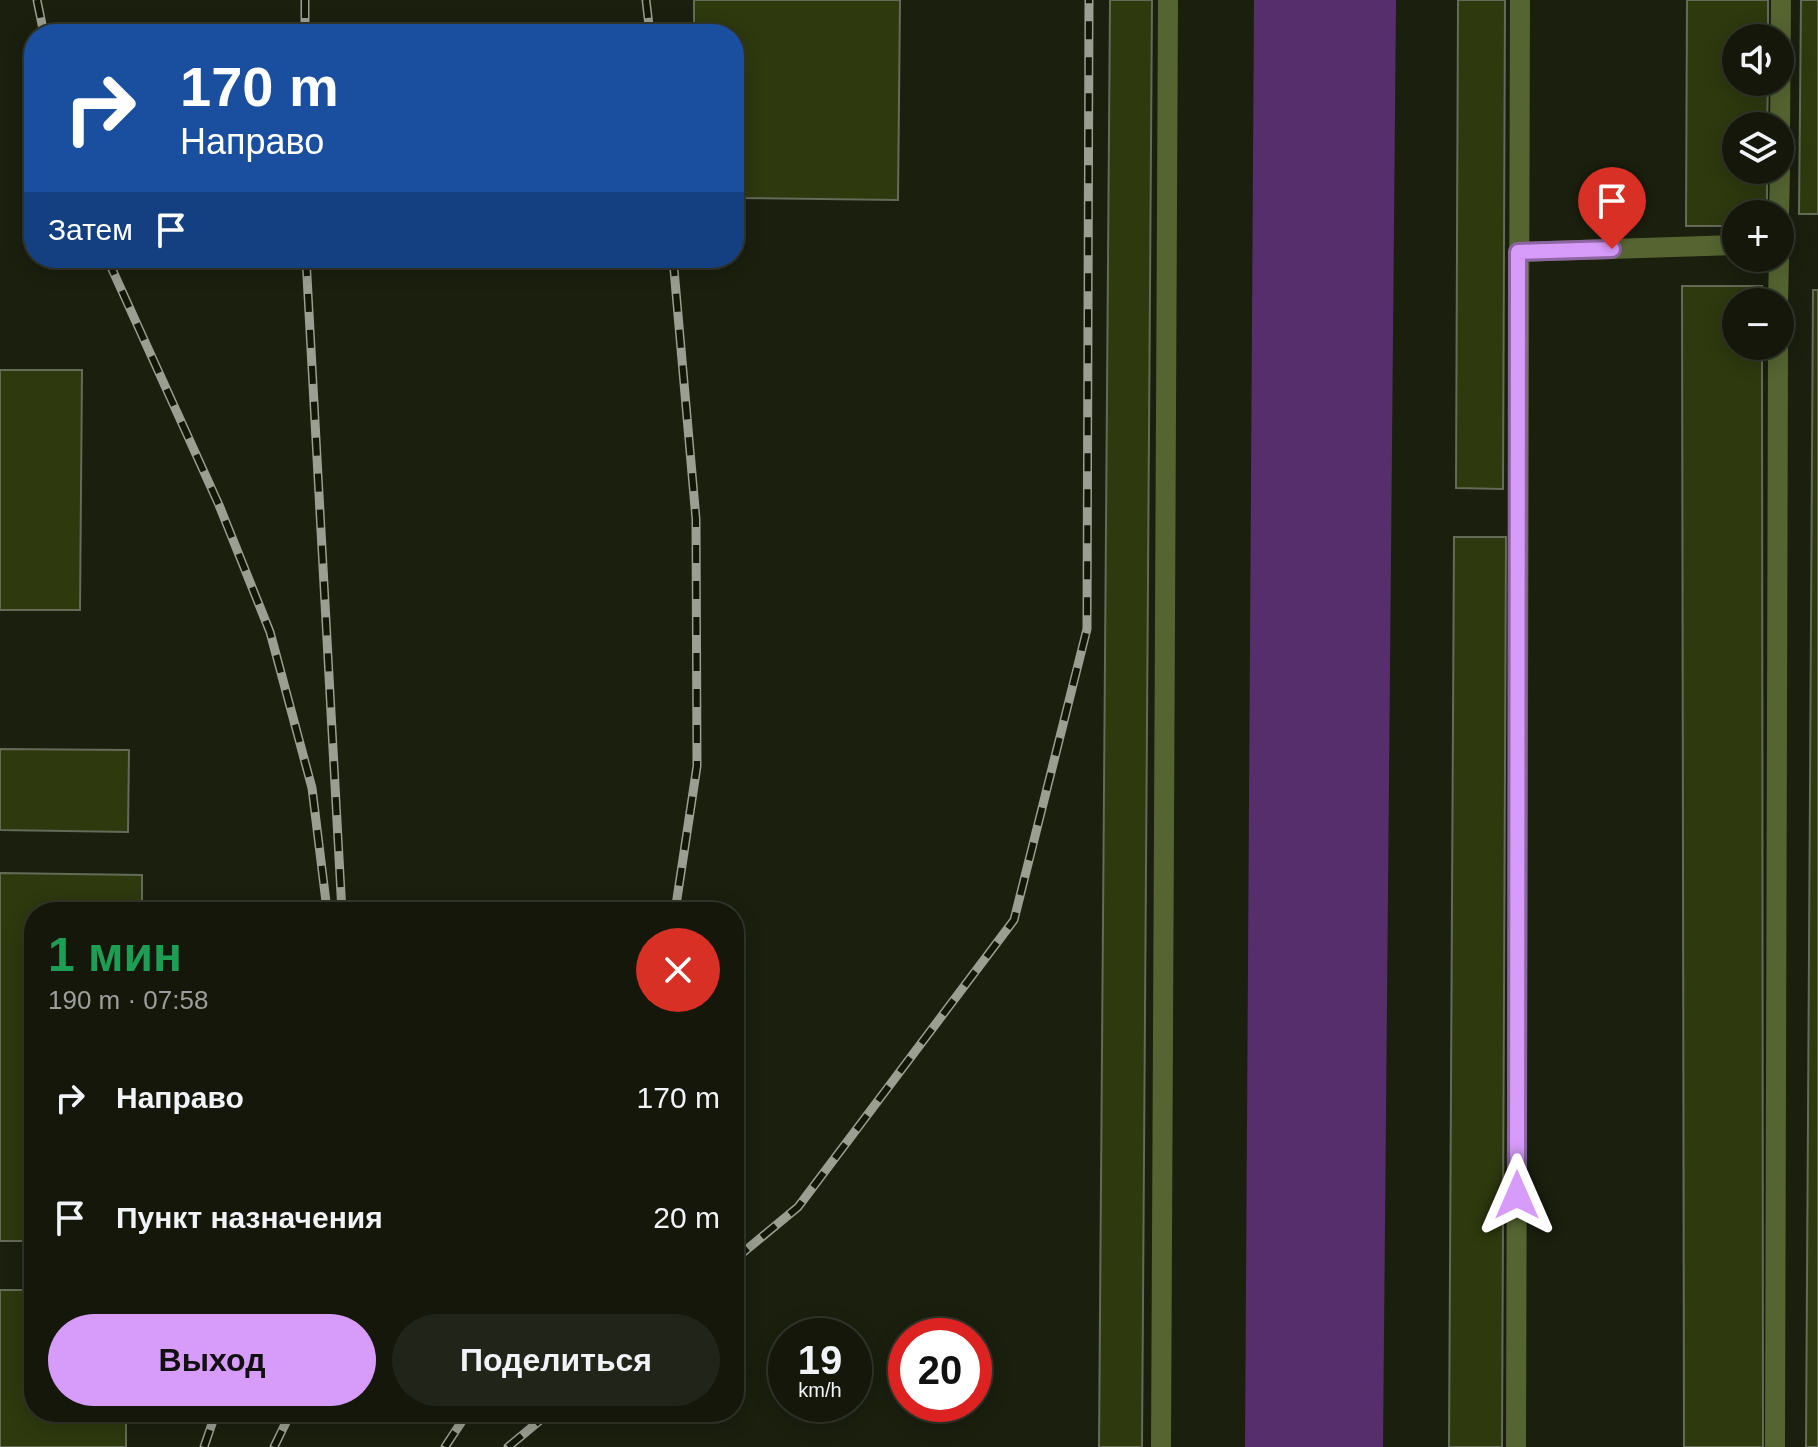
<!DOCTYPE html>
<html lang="ru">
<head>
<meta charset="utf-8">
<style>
  body { margin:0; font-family:Helvetica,sans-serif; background:#212418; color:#f1f3f6; height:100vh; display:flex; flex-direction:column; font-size:30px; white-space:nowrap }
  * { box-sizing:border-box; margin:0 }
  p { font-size:26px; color:#9d9f9c }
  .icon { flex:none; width:44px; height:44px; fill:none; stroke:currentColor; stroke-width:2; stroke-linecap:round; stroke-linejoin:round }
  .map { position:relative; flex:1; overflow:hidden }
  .panel { position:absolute; left:24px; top:902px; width:720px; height:520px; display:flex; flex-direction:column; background:#14170a; border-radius:32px; box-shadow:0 4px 20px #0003,0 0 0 2px #33362b }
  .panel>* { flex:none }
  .hud { position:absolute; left:24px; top:24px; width:720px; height:244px; border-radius:32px; box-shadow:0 4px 20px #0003,0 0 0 2px #33362b; background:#1a4fa0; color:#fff; overflow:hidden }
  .tools { position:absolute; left:1722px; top:24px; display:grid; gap:16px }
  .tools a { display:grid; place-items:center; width:72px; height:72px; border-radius:50%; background:#14170a; box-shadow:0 4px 20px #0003,0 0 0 2px #33362b; font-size:40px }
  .speed { position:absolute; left:768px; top:1318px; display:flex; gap:16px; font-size:40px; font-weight:700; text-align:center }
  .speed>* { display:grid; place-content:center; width:104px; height:104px; border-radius:50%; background:#14170a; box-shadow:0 4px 20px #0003,0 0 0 2px #33362b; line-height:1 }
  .speed small { font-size:20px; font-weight:400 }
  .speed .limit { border:12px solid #d22; background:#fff; color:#111 }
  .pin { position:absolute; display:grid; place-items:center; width:68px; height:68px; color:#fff; margin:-82px -34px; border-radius:50% 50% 50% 0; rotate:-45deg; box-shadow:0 0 8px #0007 }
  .pin .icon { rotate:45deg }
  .me { position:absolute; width:88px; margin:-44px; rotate:0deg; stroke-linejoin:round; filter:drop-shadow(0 0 6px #0008) }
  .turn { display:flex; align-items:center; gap:28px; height:168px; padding:0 24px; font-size:36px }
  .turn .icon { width:104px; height:104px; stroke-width:2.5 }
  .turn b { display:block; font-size:56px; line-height:68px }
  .then { display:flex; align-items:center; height:76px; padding:0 24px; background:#0003; gap:16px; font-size:30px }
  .round { display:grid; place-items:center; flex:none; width:84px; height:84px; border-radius:42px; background:#212418 }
  .summary { display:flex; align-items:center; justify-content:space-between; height:136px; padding:0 24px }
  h1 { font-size:48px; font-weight:700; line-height:60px; color:#1e9e55 }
  .cta { display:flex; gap:16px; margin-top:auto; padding:16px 24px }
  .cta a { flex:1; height:92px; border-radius:48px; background:#d79bf9; color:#111; font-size:32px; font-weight:700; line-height:92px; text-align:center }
  .cta a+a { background:#212418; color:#f1f3f6 }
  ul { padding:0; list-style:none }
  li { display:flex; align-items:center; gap:24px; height:120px; padding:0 24px }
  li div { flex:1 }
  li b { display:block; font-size:30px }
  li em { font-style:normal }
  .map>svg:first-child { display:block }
  .water { fill:#572e6c }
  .building { fill:#2e390e; stroke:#656b58; stroke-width:2 }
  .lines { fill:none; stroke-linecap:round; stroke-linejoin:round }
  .minor { stroke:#566431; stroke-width:20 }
  .rail-casing { stroke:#9b9f91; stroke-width:9 }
  .rail { stroke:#111606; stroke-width:6; stroke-dasharray:18; stroke-linecap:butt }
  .route-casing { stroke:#8c65a2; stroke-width:20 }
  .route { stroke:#d79bf9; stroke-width:14 }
</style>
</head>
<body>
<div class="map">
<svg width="1818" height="1447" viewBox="0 0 1818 1447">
  <rect width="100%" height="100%" fill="#1a1f0e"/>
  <!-- water -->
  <path class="water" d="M1254,0H1396L1383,1447H1245Z"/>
  <!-- building -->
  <g class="building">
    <path d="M694,0H900L898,200L734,198V34H694Z"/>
    <path d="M1110,0H1152L1142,1447H1099Z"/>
    <path d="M1458,0H1505L1503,489L1456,488Z"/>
    <path d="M1687,0H1768V38H1736V82H1768L1767,126H1736V170H1767V214H1736V226H1686Z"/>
    <path d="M1801,0H1818V214H1799Z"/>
    <path d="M1682,286H1762V302H1736V346H1762L1763,1447H1684Z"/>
    <path d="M1813,290H1818V1447H1806Z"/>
    <path d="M0,370H82L80,610H0Z"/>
    <path d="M1454,537H1506L1502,1447H1449Z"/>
    <path d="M0,749L129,750L128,832L0,830Z"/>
    <path d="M0,873L142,875V912H34V1241H0Z"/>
    <path d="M0,1290H34V1412H126V1447H0Z"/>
  </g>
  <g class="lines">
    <!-- minor -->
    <g class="minor">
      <path d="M1780,136L1781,0"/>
      <path d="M1779,214L1780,170"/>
      <path d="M1518,252L1736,245"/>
      <path d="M1778,302L1779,258"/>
      <path d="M1161,1447L1168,0"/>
      <path d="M1516,1447L1520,0"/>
      <path d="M1775,1447L1778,346"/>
    </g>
    <defs>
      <g id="rail">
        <path d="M37,0L44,34"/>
        <path d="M305,0V34"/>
        <path d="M646,0L650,34"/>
        <path d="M107,258L219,505L270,632L312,788L326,902L325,912"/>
        <path d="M306,258L342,912"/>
        <path d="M673,258L696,519L697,766L675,912"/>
        <path d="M734,1260L798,1207L1014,920L1087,629L1089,0"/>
        <path d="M204,1447L216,1412"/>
        <path d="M274,1447L291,1412"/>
        <path d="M445,1447L468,1412"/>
        <path d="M508,1447L550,1412"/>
      </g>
    </defs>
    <!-- rail casing -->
    <use href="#rail" class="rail-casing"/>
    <!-- rail -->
    <use href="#rail" class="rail"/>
  </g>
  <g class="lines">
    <defs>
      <path id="route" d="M1517,1195L1518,252L1612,249"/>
    </defs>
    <!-- route casing -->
    <use href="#route" class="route-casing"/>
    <!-- route -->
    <use href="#route" class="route"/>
  </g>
</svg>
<div class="tools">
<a><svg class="icon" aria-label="sound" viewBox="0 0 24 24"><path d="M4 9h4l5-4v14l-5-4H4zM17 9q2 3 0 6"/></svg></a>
<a><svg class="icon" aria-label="layers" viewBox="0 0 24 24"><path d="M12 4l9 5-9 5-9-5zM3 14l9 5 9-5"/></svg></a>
<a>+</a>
<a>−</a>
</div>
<div class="speed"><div>19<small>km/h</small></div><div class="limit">20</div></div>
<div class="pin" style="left:1612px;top:249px;background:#d93025"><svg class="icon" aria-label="arrive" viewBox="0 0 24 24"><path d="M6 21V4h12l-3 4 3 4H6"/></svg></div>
<svg class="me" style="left:1517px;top:1195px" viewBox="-20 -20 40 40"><path d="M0-17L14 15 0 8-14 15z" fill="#d79bf9" stroke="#fff" stroke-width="4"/></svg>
<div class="hud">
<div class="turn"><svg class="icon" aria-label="right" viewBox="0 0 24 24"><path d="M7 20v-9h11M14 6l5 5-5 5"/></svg><div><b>170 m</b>Направо</div></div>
<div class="then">Затем<svg class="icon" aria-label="arrive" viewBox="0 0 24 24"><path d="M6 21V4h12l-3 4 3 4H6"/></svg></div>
</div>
<section class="panel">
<div class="summary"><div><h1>1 мин</h1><p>190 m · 07:58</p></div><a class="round" style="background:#d93025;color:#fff"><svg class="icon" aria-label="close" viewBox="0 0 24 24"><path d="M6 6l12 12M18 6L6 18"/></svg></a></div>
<ul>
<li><svg class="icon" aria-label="right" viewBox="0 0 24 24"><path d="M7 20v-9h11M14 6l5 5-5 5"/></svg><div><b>Направо</b></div><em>170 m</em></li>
<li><svg class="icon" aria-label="arrive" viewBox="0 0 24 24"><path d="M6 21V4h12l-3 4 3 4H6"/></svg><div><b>Пункт назначения</b></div><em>20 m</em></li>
</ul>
<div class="cta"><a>Выход</a><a>Поделиться</a></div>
</section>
</div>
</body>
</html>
